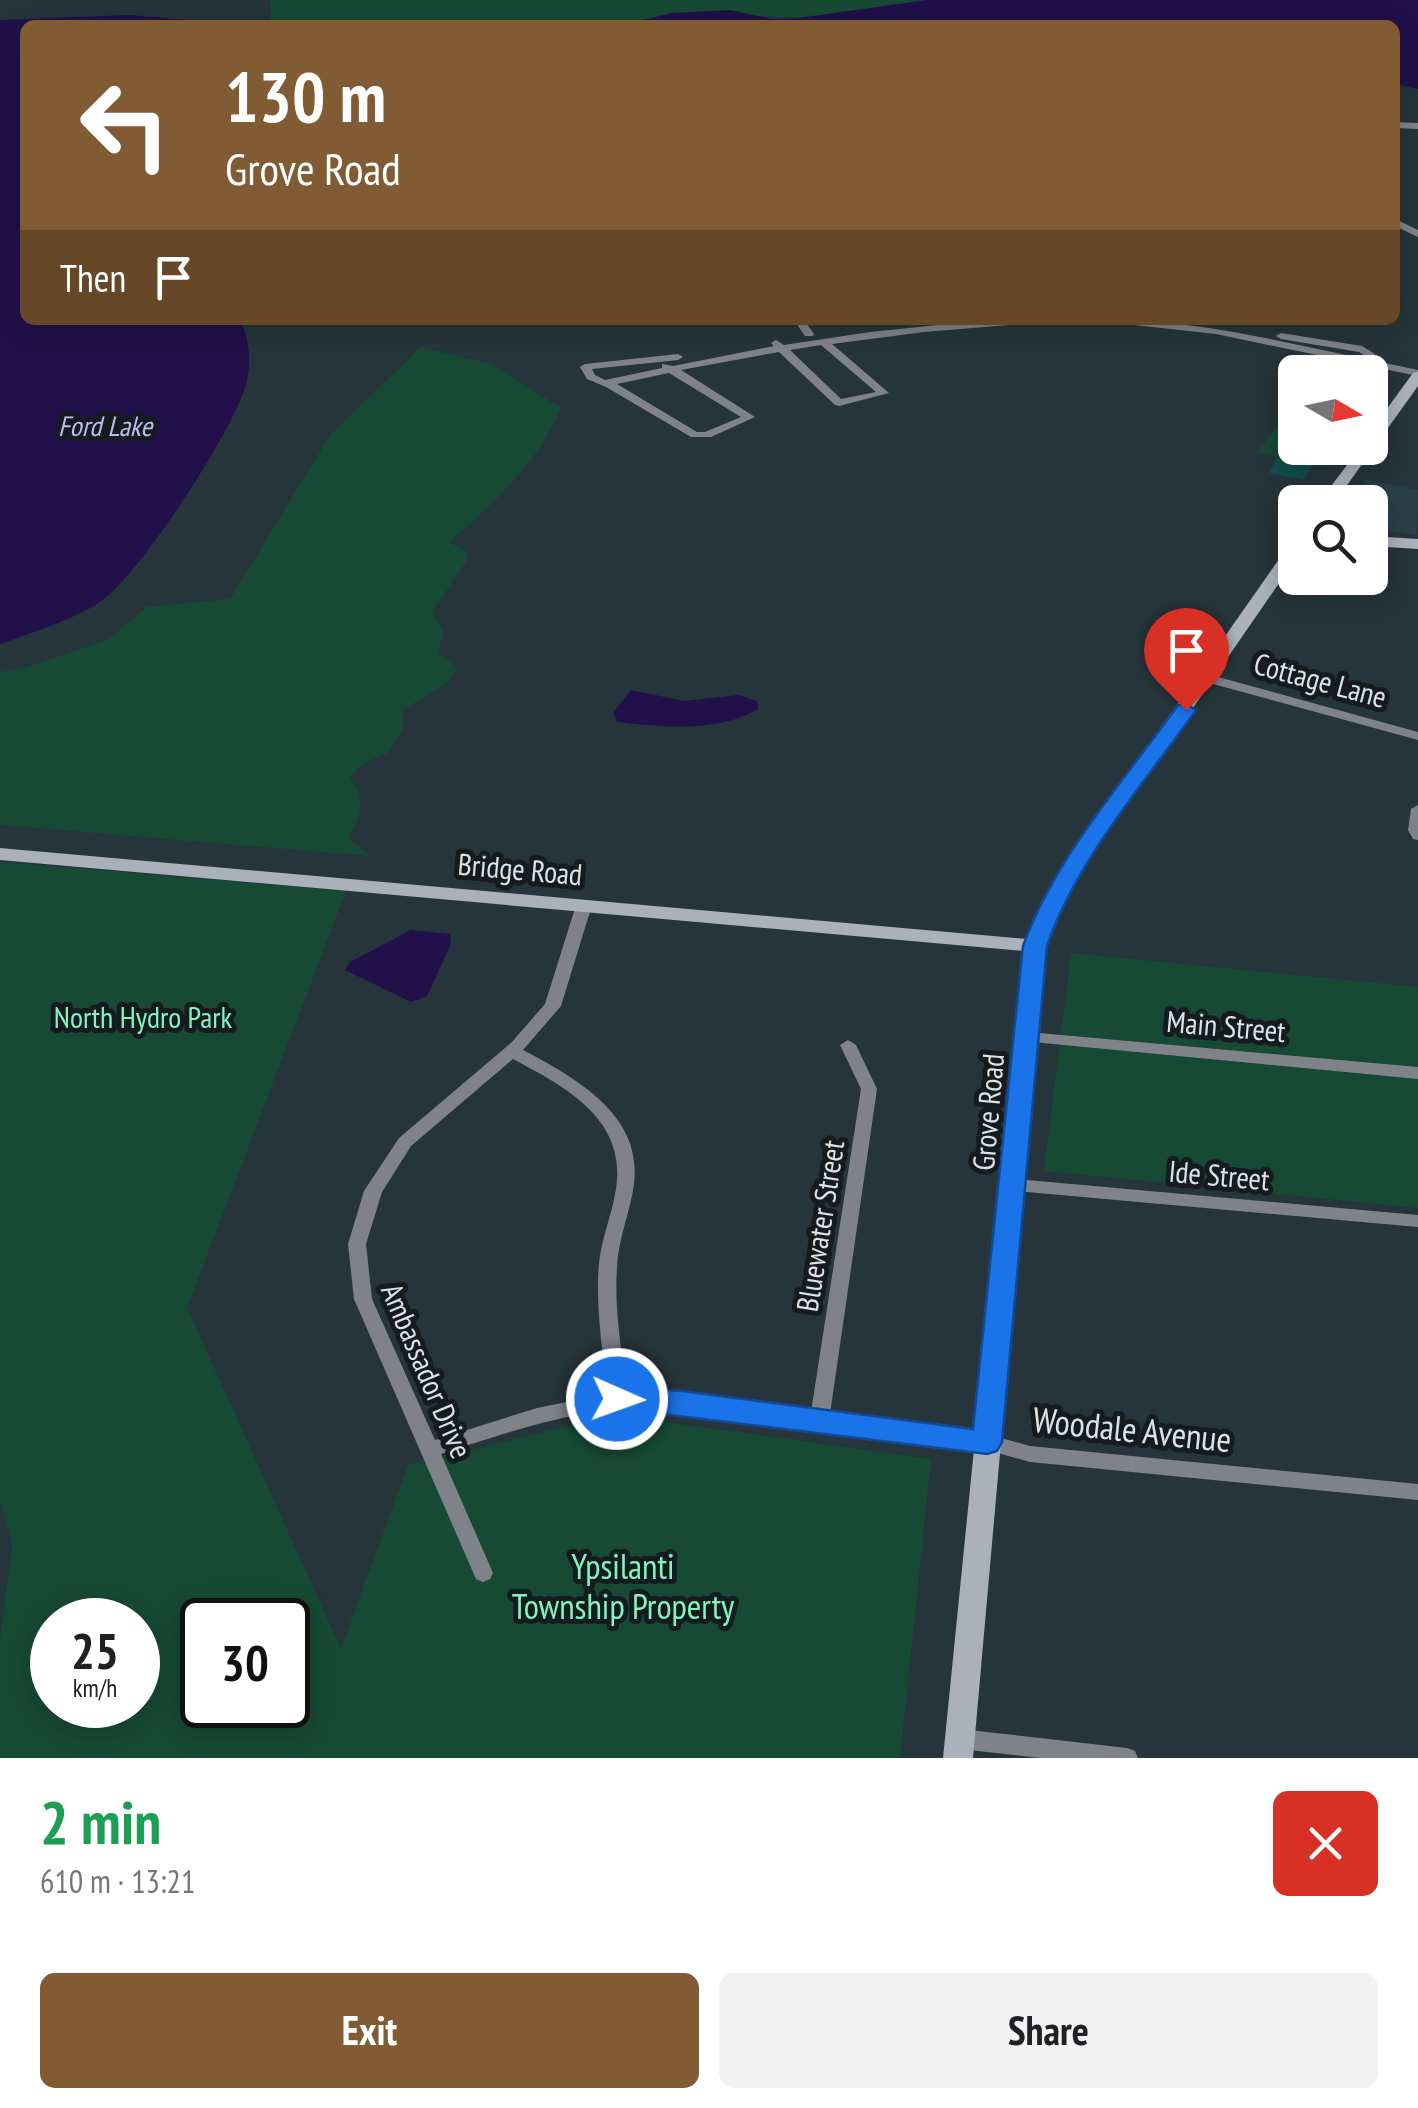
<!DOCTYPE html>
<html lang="en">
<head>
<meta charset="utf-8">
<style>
  body { margin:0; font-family:"PT Sans Narrow",sans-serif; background:#f2f2f2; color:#202124; height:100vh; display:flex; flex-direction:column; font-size:38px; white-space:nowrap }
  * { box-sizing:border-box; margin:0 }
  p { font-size:32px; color:#757577 }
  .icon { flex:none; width:55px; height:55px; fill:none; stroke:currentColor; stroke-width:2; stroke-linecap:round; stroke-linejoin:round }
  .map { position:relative; height:1758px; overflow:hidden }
  .sheet { display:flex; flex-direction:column; background:#fff; flex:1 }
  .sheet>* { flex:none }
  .top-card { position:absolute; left:20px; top:20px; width:1380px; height:305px; border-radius:15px; box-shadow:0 5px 25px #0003; background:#805b34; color:#fff; overflow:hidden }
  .needle { width:65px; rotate:99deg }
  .tools { position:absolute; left:1278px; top:355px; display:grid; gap:20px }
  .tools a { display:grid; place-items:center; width:110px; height:110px; border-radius:15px; background:#fff; box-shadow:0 5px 25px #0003; font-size:50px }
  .speed { position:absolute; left:30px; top:1598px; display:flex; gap:20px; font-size:50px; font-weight:700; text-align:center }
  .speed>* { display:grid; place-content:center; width:130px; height:130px; border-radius:50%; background:#fff; box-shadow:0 5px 25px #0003; line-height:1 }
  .speed small { font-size:25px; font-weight:400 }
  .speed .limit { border:5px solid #111; border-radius:15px; background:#fff; color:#111 }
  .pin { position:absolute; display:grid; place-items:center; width:85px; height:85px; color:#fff; margin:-102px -42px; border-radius:50% 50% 50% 0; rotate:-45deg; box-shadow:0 0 10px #0007 }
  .pin .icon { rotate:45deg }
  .me { position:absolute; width:110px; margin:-55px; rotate:92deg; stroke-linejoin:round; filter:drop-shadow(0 0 8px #0008) }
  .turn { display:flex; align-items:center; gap:35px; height:210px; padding:0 40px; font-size:45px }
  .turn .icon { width:130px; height:130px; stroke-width:2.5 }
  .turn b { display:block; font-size:70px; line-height:85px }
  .then { display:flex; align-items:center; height:95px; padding:0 40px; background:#0003; gap:20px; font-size:38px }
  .round { display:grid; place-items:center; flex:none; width:105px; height:105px; border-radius:15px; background:#f2f2f2 }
  .head { display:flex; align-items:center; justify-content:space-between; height:170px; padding:0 40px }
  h1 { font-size:60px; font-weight:800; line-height:75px; color:#1e9e55 }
  .action { display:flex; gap:20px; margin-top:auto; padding:20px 40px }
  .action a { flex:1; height:115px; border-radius:15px; background:#805b34; color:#fff; font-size:40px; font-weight:800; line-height:115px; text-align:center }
  .action a+a { background:#f2f2f2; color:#202124 }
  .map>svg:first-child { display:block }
  .built { fill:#294049 }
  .green { fill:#174a34; fill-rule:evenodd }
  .water { fill:#211049 }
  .building { fill:#104f4e }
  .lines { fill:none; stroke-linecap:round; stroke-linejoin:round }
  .street { fill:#7f8389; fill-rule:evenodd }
  .secondary { fill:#abb1bb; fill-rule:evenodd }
  .route { fill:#1a73e8; stroke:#114b97; stroke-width:2.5 }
  .labels { text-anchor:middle; stroke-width:10; stroke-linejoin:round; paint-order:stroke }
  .far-water-label { font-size:28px; font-style:italic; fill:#c1bbf2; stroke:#151b1e }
  .street-label { font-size:30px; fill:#dbe4e8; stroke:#151b1e }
  .park-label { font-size:30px; fill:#83f4bd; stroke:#151b1e }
  .near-street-label { font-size:35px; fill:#dbe4e8; stroke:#151b1e }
  .near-park-label { font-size:35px; fill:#83f4bd; stroke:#151b1e }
</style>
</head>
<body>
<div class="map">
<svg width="1418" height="1758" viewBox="0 0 1418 1758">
  <rect width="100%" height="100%" fill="#26353b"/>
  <!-- built -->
  <path class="built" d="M1367,480L1418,490L1417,535L1370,529V502H1351Z"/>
  <!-- green -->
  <g class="green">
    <path d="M271,0H927L799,18L758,16L622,25H270Z"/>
    <path d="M421,347L491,364L561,408C539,461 493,505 449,542L465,551L467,560L432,612L443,632L438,654L458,668L447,683L401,711L404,727L389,752L363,764L350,777C366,801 362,814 348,838L370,856L0,825V672L24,668L109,639L147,607L230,599L331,434Z"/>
    <path d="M1275,429L1295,433V448H1330L1317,465L1257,452Z"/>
    <path d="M0,862L346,891L187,1308L341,1649L408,1465L614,1415L931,1459L900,1758H0V1640L12,1545L0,1500ZM52,1620H138V1705H52ZM202,1620H288V1705H202Z"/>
    <path d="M1071,953L1418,987V1208L1044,1171Z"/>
  </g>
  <!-- water -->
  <g class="water">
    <path d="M927,0H1418V89L1395,84V25H622L672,13L730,10L772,19L799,18Z"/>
    <path d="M130,15L248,25H25V320H241C248,341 252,357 247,380C237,426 139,576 100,602C75,619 29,634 0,644V20Z"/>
    <path d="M631,690L684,701L739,695L757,701L758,709C719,733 661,727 617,722L613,713Z"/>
    <path d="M411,930L450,934L451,944L427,996L411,1002L345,970L350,962Z"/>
  </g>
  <!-- building -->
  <path class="building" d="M1278,457L1313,463L1304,480L1269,473Z"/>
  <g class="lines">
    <!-- street -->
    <g class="street">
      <path d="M1395,122L1418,123V129L1395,128Z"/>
      <path d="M1395,219L1418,230V237L1395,226Z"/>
      <path d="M794,320H804L814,334L813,336H805Z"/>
      <path d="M986,320H1037L1032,323L924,332L832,344L889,393L839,406L835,405L779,352L681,370L755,417L711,437H691L606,387L587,379L580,367L585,364L678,354L683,357L678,360L592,369L595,375L605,380L662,368V364L673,366L774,346L771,343L776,340L784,345L870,332ZM821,345L876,392L841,399L790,350ZM669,373L741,417L705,432H697L617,384Z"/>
      <path d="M1111,320C1196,320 1278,341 1361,358L1364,355L1359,352L1281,339L1276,336L1281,333L1362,346L1375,354L1371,360L1418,370V376L1216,334L1116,323Z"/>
      <path d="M1207,674L1418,732V740L1202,681L1200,678Z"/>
      <path d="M1418,805V840L1413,839L1408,830L1411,809Z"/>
      <path d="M584,900L592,905L561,1006L523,1050C576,1078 643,1115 634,1184C630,1213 618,1239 617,1268C614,1309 622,1351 626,1392H650L811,1412L861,1089L840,1045L848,1040L856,1045L877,1089L830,1414L987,1434L1030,1446L1418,1484V1500L1030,1462L987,1450L650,1406C577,1409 510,1431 441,1454L493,1573L490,1579L483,1582L476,1579L354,1299L348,1244L364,1191L399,1138L512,1042L545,1004L576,905ZM513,1059C562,1085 622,1116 617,1180C615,1208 602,1234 599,1263C595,1306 603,1351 607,1394L537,1408L435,1440L372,1299L366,1244L382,1192L411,1146Z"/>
      <path d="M1028,1032L1418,1067V1079L1022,1041L1020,1037L1022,1033Z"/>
      <path d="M1015,1179L1418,1215V1227L1015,1191L1009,1189L1006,1185L1009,1181Z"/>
      <path d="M960,1729L1127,1748L1135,1751L1138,1758H1040L960,1749L952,1746L949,1739L952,1732Z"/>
    </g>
    <!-- secondary -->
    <g class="secondary">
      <path d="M1418,372V386L1335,502H1319L1360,448H1370V432L1413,373Z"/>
      <path d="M1370,536L1418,539V549L1370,546Z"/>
      <path d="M1295,543V560L1095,850L1055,918L1045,946L973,1758H943L1024,951L0,860V848L1027,939L1035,918L1075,850L1289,545Z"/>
    </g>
  </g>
  <!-- route -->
  <path class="route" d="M1186,704L1196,710C1144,784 1077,859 1047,946L1002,1442L997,1451L987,1454L606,1407L602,1399L606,1391L617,1387L681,1391L973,1429L1023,946C1055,857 1124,781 1178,705Z"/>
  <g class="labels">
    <!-- far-water labels -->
    <g class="far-water-label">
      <text x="105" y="436">Ford Lake</text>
    </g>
    <!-- street labels -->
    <g class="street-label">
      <text transform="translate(1320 681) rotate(15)" y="10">Cottage Lane</text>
      <text transform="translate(520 870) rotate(5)" y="10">Bridge Road</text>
      <text transform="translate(1226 1027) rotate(5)" y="10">Main Street</text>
      <text transform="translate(989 1112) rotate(-85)" y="10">Grove Road</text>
      <text transform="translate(1219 1176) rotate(5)" y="10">Ide Street</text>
      <text transform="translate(821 1226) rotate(-81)" y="10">Bluewater Street</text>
      <text transform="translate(426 1371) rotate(67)" y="10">Ambassador Drive</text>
    </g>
    <!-- park labels -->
    <g class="park-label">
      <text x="143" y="1028">North Hydro Park</text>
    </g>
    <!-- near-street labels -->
    <g class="near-street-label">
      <text transform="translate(1132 1430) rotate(6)" y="12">Woodale Avenue</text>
    </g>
    <!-- near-park labels -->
    <g class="near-park-label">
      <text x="623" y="1579">Ypsilanti<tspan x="623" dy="40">Township Property</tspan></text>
    </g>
  </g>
</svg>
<div class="tools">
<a><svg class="needle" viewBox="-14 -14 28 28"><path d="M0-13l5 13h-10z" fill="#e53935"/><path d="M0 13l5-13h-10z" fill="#757577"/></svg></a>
<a><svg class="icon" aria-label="search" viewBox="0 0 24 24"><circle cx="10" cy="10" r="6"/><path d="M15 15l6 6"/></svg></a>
</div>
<div class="speed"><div>25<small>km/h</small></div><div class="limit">30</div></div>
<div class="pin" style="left:1186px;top:710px;background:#d93025"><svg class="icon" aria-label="arrive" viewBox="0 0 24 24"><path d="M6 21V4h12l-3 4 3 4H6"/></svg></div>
<svg class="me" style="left:617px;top:1399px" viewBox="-20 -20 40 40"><circle r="17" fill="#1a73e8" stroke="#fff" stroke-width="3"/><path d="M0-11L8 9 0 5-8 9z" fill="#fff"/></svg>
<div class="top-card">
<div class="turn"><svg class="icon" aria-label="left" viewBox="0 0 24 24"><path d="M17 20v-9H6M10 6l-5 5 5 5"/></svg><div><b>130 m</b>Grove Road</div></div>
<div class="then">Then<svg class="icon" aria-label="arrive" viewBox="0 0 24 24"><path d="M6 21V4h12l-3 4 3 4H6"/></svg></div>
</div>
</div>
<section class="sheet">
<div class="head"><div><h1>2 min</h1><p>610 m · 13:21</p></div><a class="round" style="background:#d93025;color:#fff"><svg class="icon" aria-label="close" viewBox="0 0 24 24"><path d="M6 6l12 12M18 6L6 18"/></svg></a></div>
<div class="action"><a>Exit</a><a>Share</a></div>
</section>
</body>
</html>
